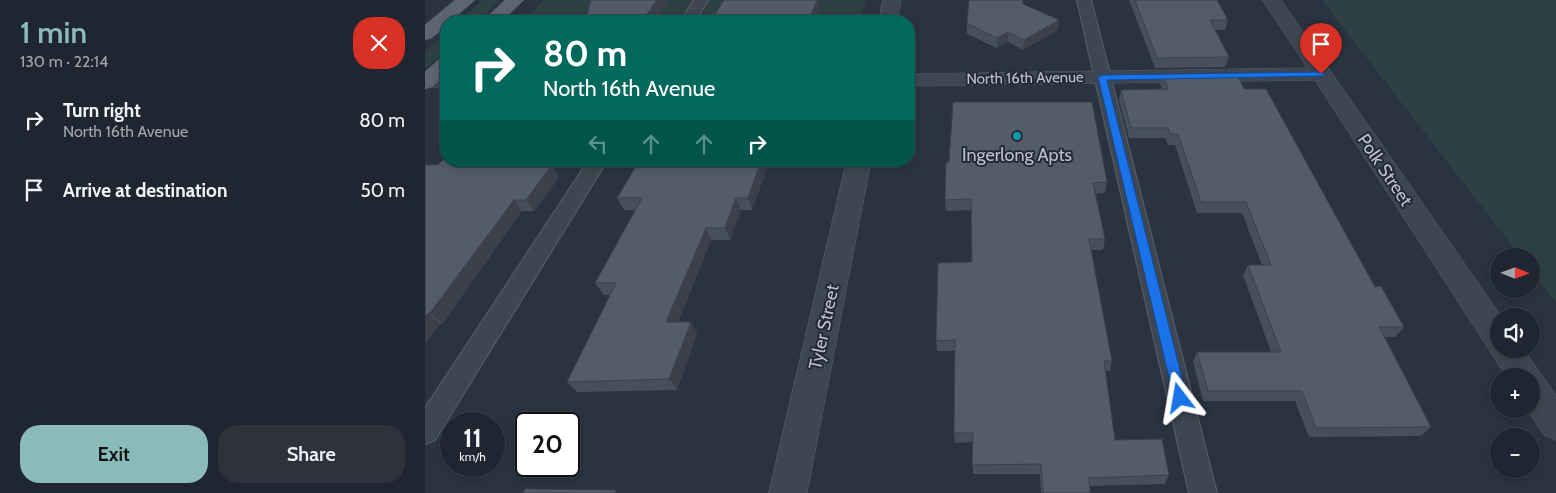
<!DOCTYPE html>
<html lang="en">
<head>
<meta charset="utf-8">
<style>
  body { margin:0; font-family:Cabin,sans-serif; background:#2d323d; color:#f1f3f6; height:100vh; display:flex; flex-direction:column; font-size:19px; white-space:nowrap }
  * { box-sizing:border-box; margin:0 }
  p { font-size:16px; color:#a2a5ab }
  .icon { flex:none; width:28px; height:28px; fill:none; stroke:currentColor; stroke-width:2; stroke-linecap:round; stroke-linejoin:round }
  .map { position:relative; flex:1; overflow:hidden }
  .drawer { display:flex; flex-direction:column; background:#202631; width:425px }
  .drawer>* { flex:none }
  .hud { position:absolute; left:15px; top:15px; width:475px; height:152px; border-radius:20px; box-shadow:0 2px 8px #0003,0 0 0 1px #3d434d; background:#00695c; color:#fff; overflow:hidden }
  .needle { width:32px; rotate:91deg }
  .tools { position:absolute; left:1065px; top:248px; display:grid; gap:10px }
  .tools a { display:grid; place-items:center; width:50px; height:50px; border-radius:50%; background:#202631; box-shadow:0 2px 8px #0003,0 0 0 1px #3d434d; font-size:25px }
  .speed { position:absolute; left:15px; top:412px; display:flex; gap:10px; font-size:25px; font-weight:700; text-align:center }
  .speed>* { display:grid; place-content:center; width:65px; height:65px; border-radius:50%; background:#202631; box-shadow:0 2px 8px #0003,0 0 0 1px #3d434d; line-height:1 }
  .speed small { font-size:12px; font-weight:400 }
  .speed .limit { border:2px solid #111; border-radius:8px; background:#fff; color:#111 }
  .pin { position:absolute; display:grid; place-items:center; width:42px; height:42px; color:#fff; margin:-51px -21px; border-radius:50% 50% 50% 0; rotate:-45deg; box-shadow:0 0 5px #0007 }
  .pin .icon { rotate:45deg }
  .me { position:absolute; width:55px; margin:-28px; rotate:346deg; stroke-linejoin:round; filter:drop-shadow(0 0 4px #0008) }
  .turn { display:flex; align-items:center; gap:18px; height:105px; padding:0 20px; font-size:22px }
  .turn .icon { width:65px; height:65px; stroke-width:2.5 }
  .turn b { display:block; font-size:35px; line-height:42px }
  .lanes { display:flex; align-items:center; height:48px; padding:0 20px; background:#0003; justify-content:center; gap:25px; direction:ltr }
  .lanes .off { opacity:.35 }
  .round { display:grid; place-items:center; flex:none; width:52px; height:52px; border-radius:20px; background:#2d323d }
  .headline { display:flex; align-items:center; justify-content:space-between; height:85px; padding:0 20px }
  h1 { font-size:30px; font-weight:600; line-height:38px; color:#8bbbb9 }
  .action { display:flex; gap:10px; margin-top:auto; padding:10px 20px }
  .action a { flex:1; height:58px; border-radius:20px; background:#8bbbb9; color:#111; font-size:20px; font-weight:600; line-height:58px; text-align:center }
  .action a+a { background:#2d323d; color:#f1f3f6 }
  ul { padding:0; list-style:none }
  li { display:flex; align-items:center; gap:15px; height:70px; padding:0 20px }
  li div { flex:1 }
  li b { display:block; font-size:19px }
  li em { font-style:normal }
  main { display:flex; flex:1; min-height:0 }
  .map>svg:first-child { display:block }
  .green { fill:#2d4143 }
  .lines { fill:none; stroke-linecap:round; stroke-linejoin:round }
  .lane-casing { stroke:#5a606b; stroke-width:2 }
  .street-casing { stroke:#5a606b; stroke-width:1 }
  .primary-casing { stroke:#484e5a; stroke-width:1 }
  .lane { fill:#3e4651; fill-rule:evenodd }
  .street { fill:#3e4651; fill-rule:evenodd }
  .primary { fill:#5d6571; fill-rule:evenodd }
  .wall { fill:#484f5c }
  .shaded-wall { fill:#3b404b }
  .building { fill:#545c6b; stroke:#3b404b }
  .route { fill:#1a73e8; stroke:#114b97 }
  .culture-dot { fill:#0f9aa8; stroke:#232a36; stroke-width:2 }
  .labels { text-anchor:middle; stroke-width:4; stroke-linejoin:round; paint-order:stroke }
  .far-street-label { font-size:15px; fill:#bcc1cb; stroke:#232a36 }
  .poi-label { font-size:18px; fill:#bcc1cb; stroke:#232a36 }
  .street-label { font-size:18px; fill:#bcc1cb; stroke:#232a36 }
</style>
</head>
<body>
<main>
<section class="drawer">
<div class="headline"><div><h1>1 min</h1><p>130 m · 22:14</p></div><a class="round" style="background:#d93025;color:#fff"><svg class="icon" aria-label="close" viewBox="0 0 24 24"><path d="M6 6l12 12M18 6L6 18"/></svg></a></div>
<ul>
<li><svg class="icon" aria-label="right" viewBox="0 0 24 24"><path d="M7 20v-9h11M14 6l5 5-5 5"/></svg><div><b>Turn right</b><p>North 16th Avenue</p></div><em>80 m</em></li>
<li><svg class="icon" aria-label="arrive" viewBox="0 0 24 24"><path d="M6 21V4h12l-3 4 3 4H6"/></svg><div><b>Arrive at destination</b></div><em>50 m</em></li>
</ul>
<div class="action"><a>Exit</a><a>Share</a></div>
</section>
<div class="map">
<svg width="1131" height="493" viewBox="0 0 1131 493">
  <rect width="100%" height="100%" fill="#2a3341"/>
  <!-- green -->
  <g class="green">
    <path d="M58,0H76L53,21H34Z"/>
    <path d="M119,0H441L435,21H98Z"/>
    <path d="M897,0H1131V302L1106,271V256H1095Z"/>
    <path d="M21,33V50L0,69V51Z"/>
  </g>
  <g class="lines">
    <defs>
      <g id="lane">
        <path d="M269,0H283L270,21H256Z"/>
        <path d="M652,0H666L792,493H764Z"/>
        <path d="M163,161H182L10,440L0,444V408Z"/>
      </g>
      <g id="street">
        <path d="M458,0H476L472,21H454Z"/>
        <path d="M838,0H856L1076,316H1074V349H1098L1131,395V440L1119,435L1102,409H1106V376H1081L890,80L484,86V74L882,68Z"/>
        <rect x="0" y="75" width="21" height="12"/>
        <path d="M422,161H446L382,493H344Z"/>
      </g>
      <g id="primary">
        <path d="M30,0H50L26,21H21V26L7,38L0,40V25Z"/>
        <path d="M80,0H99L77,21H58Z"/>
        <path d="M21,57V74L7,87L0,89V72L14,59Z"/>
      </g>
    </defs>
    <!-- lane casing -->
    <use href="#lane" class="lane-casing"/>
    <!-- street casing -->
    <use href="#street" class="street-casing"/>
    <!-- primary casing -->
    <use href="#primary" class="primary-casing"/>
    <!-- lane -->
    <use href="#lane" class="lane"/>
    <!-- street -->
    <use href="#street" class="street"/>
    <!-- primary -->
    <use href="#primary" class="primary"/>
  </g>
  <!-- wall -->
  <g class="wall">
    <path d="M243,0L228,21H163L161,19Z"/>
    <path d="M704,0H792L803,20L800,30H790L804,57L800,67L730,68Z"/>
    <path d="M598,4L633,30L598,50L583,42L572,48L542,34V23Z"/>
    <path d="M738,74L819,89L950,287L979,327L970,337H960L1006,427L996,436L884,437L870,401H778L768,361L772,352H846L818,275L823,265H837L817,213H772L750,145H743L740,138H704L694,100L696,90L737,89L735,84Z"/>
    <path d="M21,161H134L129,168L134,177L109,211H97L17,324H15L0,344V165H13Z"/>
    <path d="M521,162L682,182L680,193L671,194L680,239L678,250H666L687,361L685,371H680L690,440L744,475L740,484L665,486V493H616L615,474H548L547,442L530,443L529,433L530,351H512L511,341L547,262L546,210L521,211L520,200Z"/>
    <path d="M343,165L327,210H316L305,240H286L253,322L272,333L252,390L152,392L142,382L185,295H179L170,283L211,210H199L192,198Z"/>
  </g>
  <!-- shaded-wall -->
  <g class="shaded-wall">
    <path d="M232,0H243L228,21H221L219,18Z"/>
    <path d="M392,0H393L395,9L390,21H383Z"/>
    <path d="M634,20L633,30L598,50L599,40Z"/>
    <path d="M583,32V42L572,48V38Z"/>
    <path d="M118,161H134L129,168L134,177L109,211L101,200L115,165Z"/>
    <path d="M334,161H342L343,165L327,210L323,198Z"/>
    <path d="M311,198L316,210L305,240L300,228Z"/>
    <path d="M89,200L97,211L17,324L5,313Z"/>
    <path d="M281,228L286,240L248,334L241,322Z"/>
    <path d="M3,313L15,324L0,344V317Z"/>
    <path d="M266,322L272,333L252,390L244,379Z"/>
  </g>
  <!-- building -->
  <g class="building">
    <path d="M166,0H232L219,18L161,19Z"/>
    <path d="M299,0H392L383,21H286Z"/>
    <path d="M544,0H598V4L634,20L599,40L583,32L572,38L542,23Z"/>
    <path d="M710,0H792L803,20H785L804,57L732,58Z"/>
    <path d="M811,73L819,89H841L950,287L956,286L979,327H954L1006,427L891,428L877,391H783L772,352H856L823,265H846L821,202H776L753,134H745L743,128H706L696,90L743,89L738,74Z"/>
    <path d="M528,102H667L682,182L668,183L680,239H664L687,361H679L690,440L737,439L744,475L664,478L665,493H618L616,464L547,465L548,433H529L530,340L511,341L513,263L547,262L546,199L520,200L521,162H524Z"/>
    <path d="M21,157V161H118L115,165H127L101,200H89L5,313H3L0,317V165H13Z"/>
    <path d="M214,161H336L323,198H311L300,228H281L241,322H266L244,379L142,382L191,283H170L217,198H192Z"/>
    <path d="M100,489L191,490L190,493H98Z"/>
  </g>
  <!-- route -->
  <path class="route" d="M896,72L900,74L899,76L682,80L762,398L760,403L755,405L750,403L673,77L678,75Z"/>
  <!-- markers -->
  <circle class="culture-dot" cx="592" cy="136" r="5"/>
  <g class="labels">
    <!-- far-street labels -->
    <g class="far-street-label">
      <text transform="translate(600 78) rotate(-1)" y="5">North 16th Avenue</text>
    </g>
    <!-- poi labels -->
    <g class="poi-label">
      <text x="592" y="161">Ingerlong Apts</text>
    </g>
    <!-- street labels -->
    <g class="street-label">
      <text transform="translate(960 170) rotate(56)" y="6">Polk Street</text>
      <text transform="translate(399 327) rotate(-78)" y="6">Tyler Street</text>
    </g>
  </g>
</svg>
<div class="tools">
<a><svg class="needle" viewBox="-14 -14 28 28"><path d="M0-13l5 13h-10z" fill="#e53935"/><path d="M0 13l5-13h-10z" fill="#a2a5ab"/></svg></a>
<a><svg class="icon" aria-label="sound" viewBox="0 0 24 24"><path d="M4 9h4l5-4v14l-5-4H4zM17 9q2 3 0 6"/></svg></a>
<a>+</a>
<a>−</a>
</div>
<div class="speed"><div>11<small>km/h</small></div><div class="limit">20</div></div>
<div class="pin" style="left:896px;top:74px;background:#d93025"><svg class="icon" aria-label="arrive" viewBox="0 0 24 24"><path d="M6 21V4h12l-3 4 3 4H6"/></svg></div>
<svg class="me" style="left:755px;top:398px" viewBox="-20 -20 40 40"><path d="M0-17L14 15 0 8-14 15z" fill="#1a73e8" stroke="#fff" stroke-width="4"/></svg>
<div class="hud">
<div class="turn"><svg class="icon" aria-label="right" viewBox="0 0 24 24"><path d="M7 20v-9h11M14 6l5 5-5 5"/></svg><div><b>80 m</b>North 16th Avenue</div></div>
<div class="lanes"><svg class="icon off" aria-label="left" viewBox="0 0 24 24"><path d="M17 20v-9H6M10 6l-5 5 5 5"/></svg><svg class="icon off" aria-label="ahead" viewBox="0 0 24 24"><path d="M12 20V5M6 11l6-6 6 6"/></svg><svg class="icon off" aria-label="ahead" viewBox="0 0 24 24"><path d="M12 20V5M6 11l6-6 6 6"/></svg><svg class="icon" aria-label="right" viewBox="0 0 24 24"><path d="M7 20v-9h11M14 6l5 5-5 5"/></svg></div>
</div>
</div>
</main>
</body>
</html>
